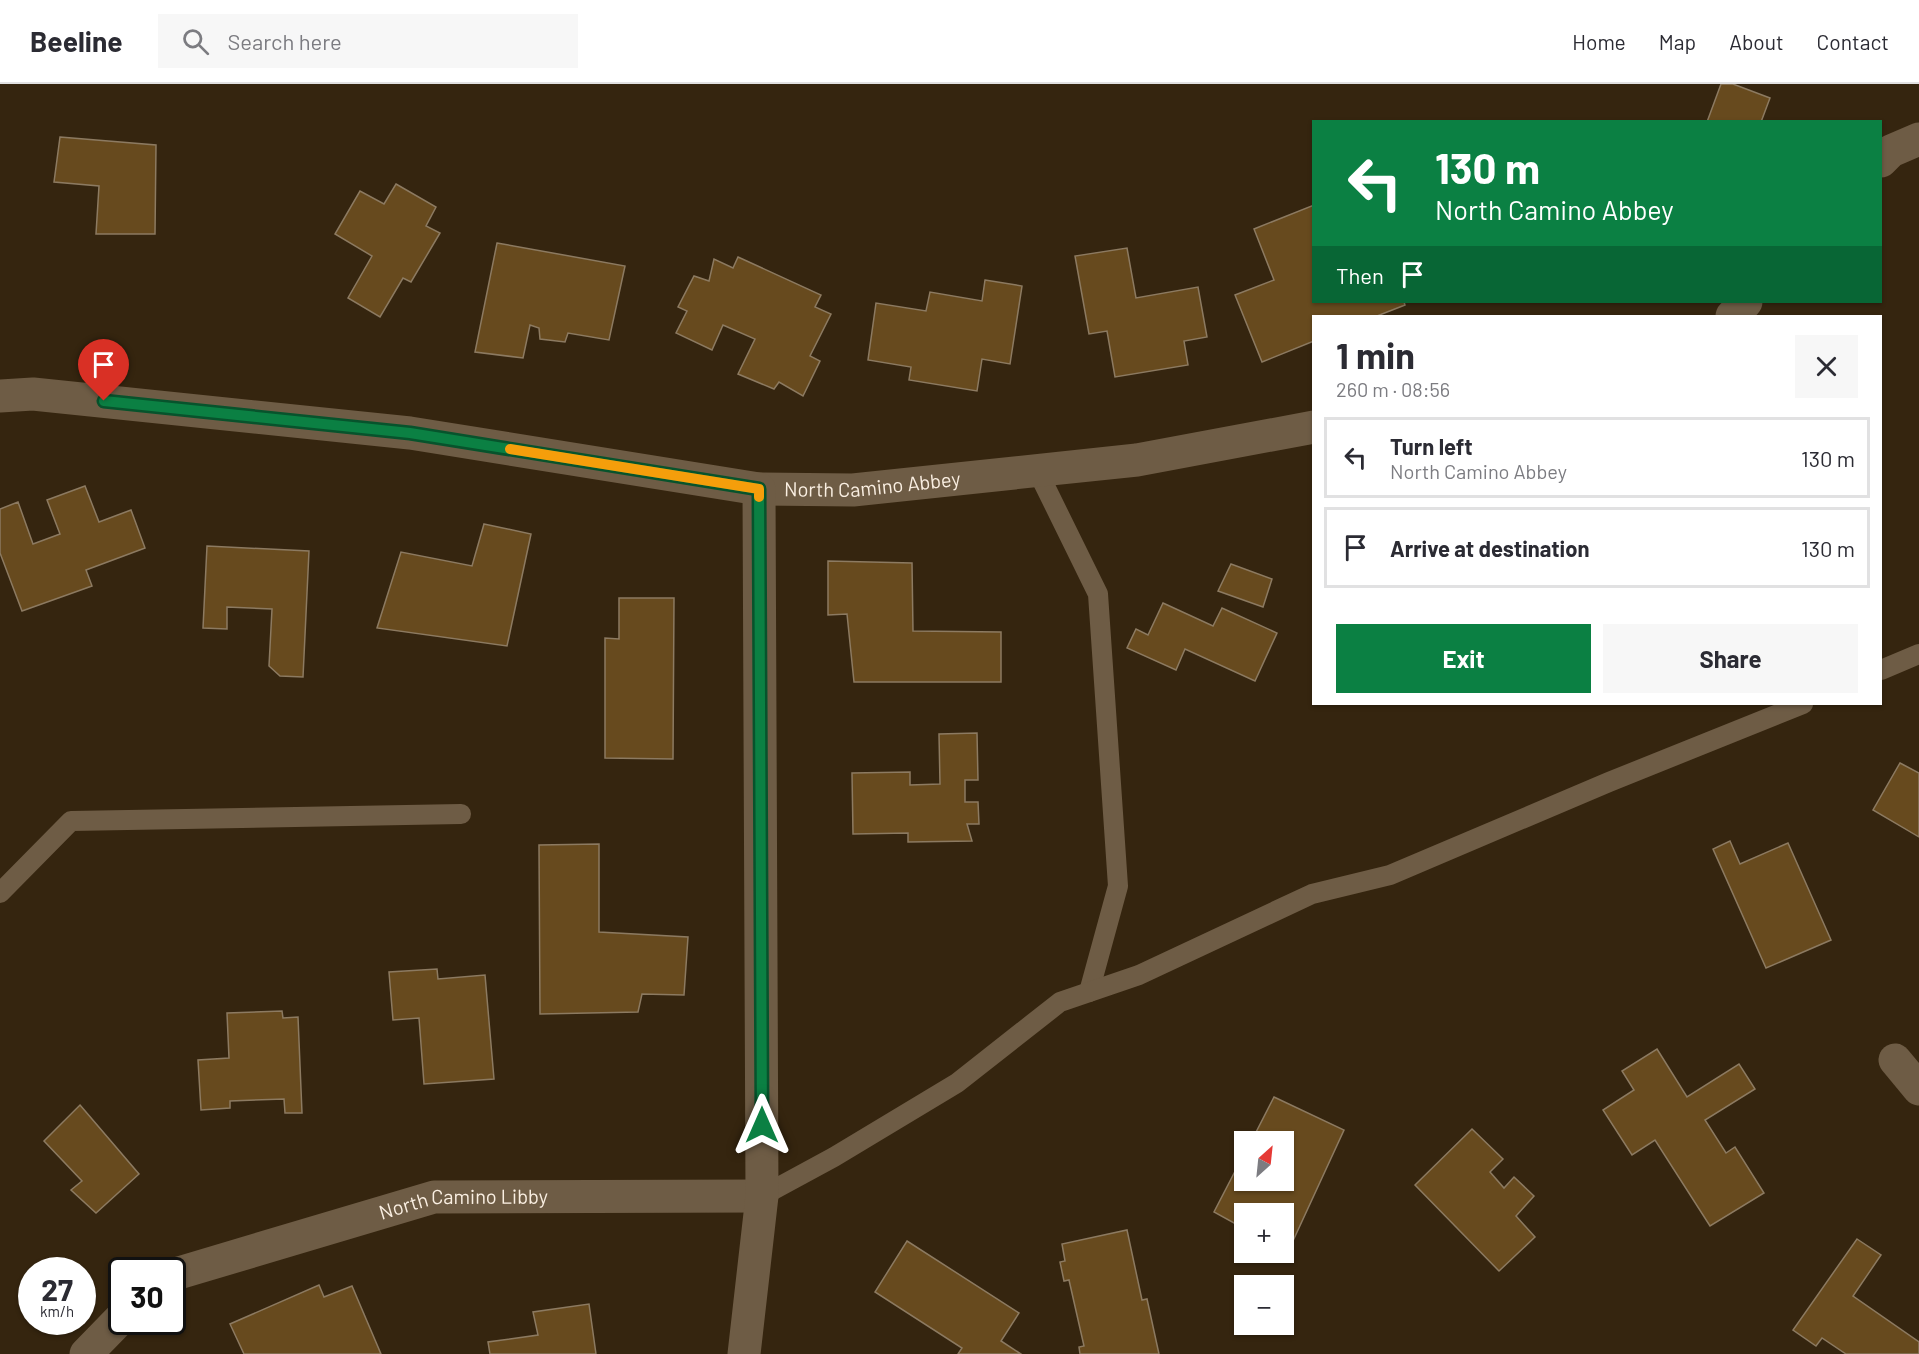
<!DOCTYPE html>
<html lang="en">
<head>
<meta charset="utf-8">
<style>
  body { margin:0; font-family:Barlow,sans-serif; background:#f7f7f7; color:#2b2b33; height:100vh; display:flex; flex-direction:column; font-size:22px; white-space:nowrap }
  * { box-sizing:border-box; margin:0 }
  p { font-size:20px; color:#7c7c81 }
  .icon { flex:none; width:33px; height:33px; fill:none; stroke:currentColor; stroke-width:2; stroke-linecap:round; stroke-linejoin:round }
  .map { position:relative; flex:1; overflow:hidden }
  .details { position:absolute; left:1312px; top:231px; width:570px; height:390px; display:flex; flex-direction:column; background:#fff; border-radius:0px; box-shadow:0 2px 4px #0004 }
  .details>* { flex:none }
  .banner { position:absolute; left:1312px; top:36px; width:570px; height:183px; border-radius:0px; box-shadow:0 2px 4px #0004; background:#0b8043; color:#fff; overflow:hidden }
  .needle { width:39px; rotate:27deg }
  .fabs { position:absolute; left:1234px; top:1047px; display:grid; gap:12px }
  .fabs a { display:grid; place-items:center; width:60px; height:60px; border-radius:0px; background:#fff; box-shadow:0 2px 4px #0004; font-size:30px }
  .speed { position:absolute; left:18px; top:1173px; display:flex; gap:12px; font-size:30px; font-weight:700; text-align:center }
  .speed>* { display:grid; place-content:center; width:78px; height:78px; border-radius:50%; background:#fff; box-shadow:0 2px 4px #0004; line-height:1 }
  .speed small { font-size:15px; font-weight:400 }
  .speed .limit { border:3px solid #111; border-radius:9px; background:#fff; color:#111 }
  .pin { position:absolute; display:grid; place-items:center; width:51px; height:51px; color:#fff; margin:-62px -26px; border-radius:50% 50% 50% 0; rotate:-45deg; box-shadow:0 0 6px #0007 }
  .pin .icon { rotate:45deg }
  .me { position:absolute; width:66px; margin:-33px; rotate:0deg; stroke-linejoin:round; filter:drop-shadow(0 0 4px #0008) }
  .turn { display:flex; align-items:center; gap:21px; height:126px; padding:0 24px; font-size:27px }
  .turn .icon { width:78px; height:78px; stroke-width:2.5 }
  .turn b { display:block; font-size:42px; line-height:51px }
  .then { display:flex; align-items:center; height:57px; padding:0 24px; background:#0003; gap:12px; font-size:22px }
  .round { display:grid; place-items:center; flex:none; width:63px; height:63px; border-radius:0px; background:#f7f7f7 }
  .overview { display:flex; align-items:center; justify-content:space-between; height:102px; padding:0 24px }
  h1 { font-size:36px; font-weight:700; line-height:45px }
  .button { display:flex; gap:12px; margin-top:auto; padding:12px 24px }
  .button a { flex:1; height:69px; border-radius:0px; background:#0b8043; color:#fff; font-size:24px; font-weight:700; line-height:69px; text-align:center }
  .button a+a { background:#f7f7f7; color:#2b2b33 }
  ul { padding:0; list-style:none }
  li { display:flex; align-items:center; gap:18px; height:81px; margin:0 12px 9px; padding:0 12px; border:3px solid #e1e1e2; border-radius:0px }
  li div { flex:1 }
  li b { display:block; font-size:22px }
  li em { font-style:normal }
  header { display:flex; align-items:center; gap:36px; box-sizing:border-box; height:84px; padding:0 30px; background:#fff; border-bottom:2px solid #e1e1e2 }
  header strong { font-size:28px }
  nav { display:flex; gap:33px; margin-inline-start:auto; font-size:21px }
  .search { width:420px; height:54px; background:#f7f7f7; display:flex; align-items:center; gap:15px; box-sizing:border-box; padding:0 21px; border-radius:0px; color:#7c7c81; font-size:22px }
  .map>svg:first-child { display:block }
  .building { fill:#674a1e; stroke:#8c7a61; stroke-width:1.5 }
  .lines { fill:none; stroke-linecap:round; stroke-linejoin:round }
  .lane { stroke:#6e5c45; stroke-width:20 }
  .street { stroke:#6e5c45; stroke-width:33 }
  .route-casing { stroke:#07532c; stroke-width:15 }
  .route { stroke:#0b8043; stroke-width:10 }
  .slow { stroke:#f59e0b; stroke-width:10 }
  .labels { text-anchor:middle; stroke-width:4.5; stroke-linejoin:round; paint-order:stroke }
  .street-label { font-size:20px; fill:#faefe2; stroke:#35250f }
</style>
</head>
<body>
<header>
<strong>Beeline</strong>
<div class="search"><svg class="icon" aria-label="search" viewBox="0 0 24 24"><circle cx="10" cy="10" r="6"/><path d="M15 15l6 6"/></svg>Search here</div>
<nav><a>Home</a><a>Map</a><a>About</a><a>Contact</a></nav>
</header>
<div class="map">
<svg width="1919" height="1270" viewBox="0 0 1919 1270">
  <rect width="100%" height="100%" fill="#35250f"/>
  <!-- building -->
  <g class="building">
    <path d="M1721,0H1733L1770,14L1761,38H1707Z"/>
    <path d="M60,53L156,61L155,150H96L99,102L54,98Z"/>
    <path d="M396,100L436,123L426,142L440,149L411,198L403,194L380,233L348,214L372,172L335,150L360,107L384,120Z"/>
    <path d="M1314,121V218H1404L1405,221L1377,232H1314V257L1262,278L1235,211L1274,196L1254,145Z"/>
    <path d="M497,159L625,182L609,256L568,249L565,258L540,255L539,244L530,241L523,274L475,268Z"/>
    <path d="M1127,164L1136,214L1198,203L1207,253L1184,257L1188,281L1115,293L1107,247L1089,250L1075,172Z"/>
    <path d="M738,173L821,211L815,223L831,230L810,272L820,277L803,312L779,298L774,305L738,290L755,255L723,241L712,266L676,249L687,227L678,223L694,192L709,197L714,175L733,184Z"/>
    <path d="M985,196L1022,202L1010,280L982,275L977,307L909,296L911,283L868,276L876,219L926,227L930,208L982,217Z"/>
    <path d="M85,402L99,438L131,426L145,464L86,486L92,502L22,527L0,469V425L18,418L33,460L60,450L47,416Z"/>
    <path d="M484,440L531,450L507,562L377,544L401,468L472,482Z"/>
    <path d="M207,462L309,467L303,593L280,592L269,582L272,525L227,523V545L203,544Z"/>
    <path d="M828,477L912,479L913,547L1001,548V598H854L847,530L828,531Z"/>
    <path d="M1231,480L1272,495L1263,523L1218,507Z"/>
    <path d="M619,514H674L673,675L605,674V554L619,555Z"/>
    <path d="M1163,519L1213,542L1222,524L1277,549L1255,597L1185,565L1176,586L1127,564L1136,545L1148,551Z"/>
    <path d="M977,649L978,696H965V718H978L979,740H967L972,757L908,758V749L853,750L852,689L910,688V701L940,700L939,650Z"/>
    <path d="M1900,679L1919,689V753L1873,726Z"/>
    <path d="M1730,757L1740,780L1788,759L1831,856L1766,884L1713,765Z"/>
    <path d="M599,760V848L688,853L684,911L642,910L638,928L540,930L539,761Z"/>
    <path d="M437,885L438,895L485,891L494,995L424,1000L419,934L393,936L389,888Z"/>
    <path d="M282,927L283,934L298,933L302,1029H285L284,1015L230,1017V1024L201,1026L198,976L229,974L227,929Z"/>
    <path d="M1657,965L1687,1013L1739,980L1755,1005L1705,1036L1726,1069L1735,1063L1764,1109L1710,1142L1655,1056L1632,1071L1603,1026L1634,1006L1622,987Z"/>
    <path d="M1274,1013L1344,1046L1292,1159L1284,1155V1130H1245V1140L1243,1144L1214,1128L1245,1068V1096H1284V1058H1251Z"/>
    <path d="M80,1021L139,1090L96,1129L71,1106L82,1097L44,1057Z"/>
    <path d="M1472,1045L1503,1075L1490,1088L1504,1104L1514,1093L1534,1112L1516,1132L1535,1153L1499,1187L1415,1101Z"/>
    <path d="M1127,1146L1142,1216L1147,1215L1159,1270H1080L1079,1263L1084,1262L1069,1196L1064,1197L1060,1178L1065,1177L1062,1160Z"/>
    <path d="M1857,1155L1881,1171L1853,1212L1919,1258V1270H1846L1822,1254L1816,1262L1793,1246Z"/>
    <path d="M907,1157L1019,1229L1001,1257L1021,1270H958L962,1264L875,1208Z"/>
    <path d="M319,1201L324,1213L352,1202L381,1270H244L230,1240Z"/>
    <path d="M589,1220L596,1270H490L488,1258L538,1251L533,1228Z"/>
  </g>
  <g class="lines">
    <!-- lane -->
    <g class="lane">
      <path d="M1037,386L1098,510L1118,802L1089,908"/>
      <path d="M1881,586L1919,570"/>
      <path d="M0,809L71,737L461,730"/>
      <path d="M762,1112L834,1073L957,999L1060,918L1139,891L1312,810L1390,791L1609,698L1803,620"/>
    </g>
    <!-- street -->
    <g class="street">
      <path d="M1881,77L1891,67L1919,55"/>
      <path d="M1732,232L1746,218"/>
      <path id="s1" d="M0,312L33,310L410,349L759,405L853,406L1137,376L1314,343"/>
      <path d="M1895,976L1919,1005"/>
      <path id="s2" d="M172,1191L434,1113L762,1112"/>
      <path d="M86,1270L122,1233"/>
      <path d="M744,1270L762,1112L759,405"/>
    </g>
  </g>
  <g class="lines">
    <defs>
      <path id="route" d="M104,317L410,349L759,405L762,1041"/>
    </defs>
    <!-- route casing -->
    <use href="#route" class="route-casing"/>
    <!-- route -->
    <use href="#route" class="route"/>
    <!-- slow -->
    <path class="slow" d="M510,365L759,405V413"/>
  </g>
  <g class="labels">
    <!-- street labels -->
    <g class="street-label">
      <text dy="7" stroke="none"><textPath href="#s1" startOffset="879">North Camino Abbey</textPath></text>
      <text dy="7" stroke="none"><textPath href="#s2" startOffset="302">North Camino Libby</textPath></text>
    </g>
  </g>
</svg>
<div class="fabs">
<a><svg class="needle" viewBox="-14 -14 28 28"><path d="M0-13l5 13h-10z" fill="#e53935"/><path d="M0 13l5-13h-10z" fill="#7c7c81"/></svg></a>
<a>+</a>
<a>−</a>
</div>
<div class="speed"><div>27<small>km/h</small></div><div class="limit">30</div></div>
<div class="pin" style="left:104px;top:317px;background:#d93025"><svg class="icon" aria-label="arrive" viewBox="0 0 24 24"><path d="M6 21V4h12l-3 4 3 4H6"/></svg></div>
<svg class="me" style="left:762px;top:1041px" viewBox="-20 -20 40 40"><path d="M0-17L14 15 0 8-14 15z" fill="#0b8043" stroke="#fff" stroke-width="4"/></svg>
<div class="banner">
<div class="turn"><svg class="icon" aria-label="left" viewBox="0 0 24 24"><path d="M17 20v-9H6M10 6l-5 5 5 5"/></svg><div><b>130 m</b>North Camino Abbey</div></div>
<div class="then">Then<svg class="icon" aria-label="arrive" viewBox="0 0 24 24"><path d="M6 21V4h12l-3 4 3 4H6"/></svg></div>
</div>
<section class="details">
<div class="overview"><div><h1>1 min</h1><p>260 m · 08:56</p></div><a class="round"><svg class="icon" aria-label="close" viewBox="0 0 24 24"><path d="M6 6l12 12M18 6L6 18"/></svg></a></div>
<ul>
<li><svg class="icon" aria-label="left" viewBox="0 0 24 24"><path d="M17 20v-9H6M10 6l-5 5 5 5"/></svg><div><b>Turn left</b><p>North Camino Abbey</p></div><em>130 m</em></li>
<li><svg class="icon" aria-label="arrive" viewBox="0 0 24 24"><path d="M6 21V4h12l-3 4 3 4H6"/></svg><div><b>Arrive at destination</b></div><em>130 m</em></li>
</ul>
<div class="button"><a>Exit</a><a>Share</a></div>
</section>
</div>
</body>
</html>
